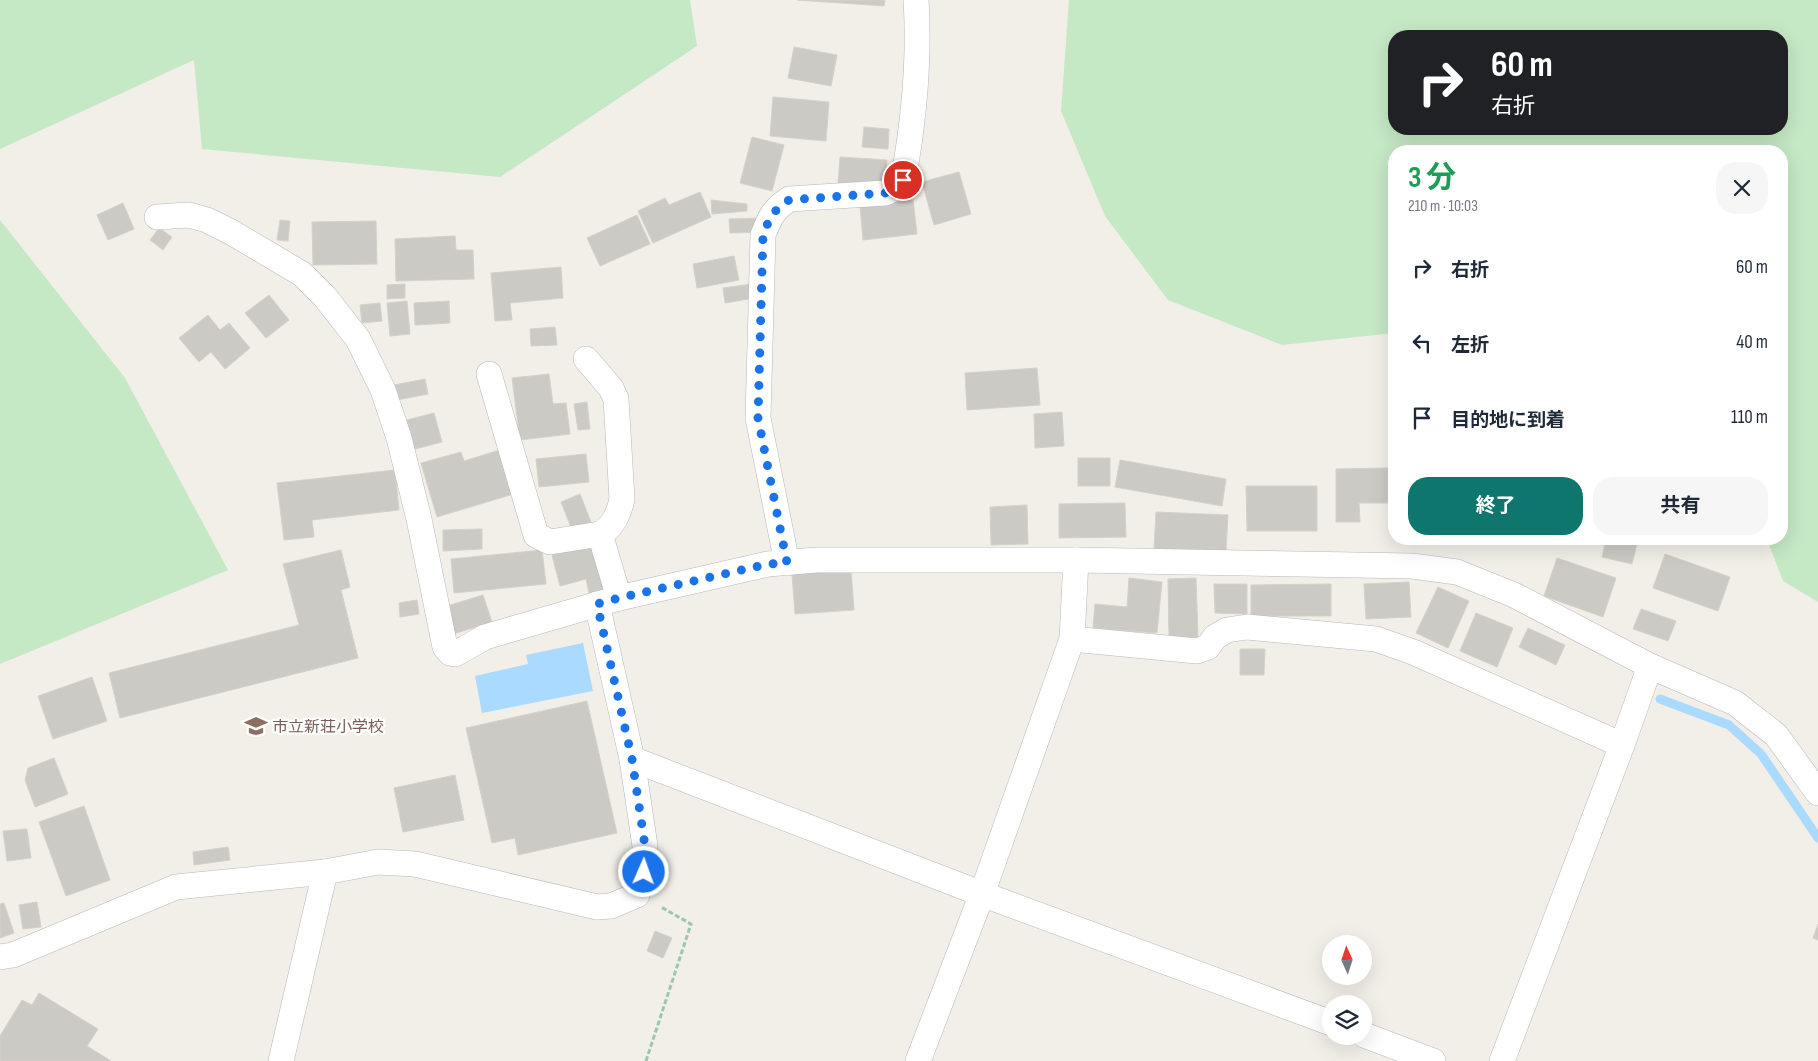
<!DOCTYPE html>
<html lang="ja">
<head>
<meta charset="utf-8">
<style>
  body { margin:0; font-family:"Sofia Sans Condensed","Noto Sans JP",sans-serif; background:#f6f6f7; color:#1f2937; height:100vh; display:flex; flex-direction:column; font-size:19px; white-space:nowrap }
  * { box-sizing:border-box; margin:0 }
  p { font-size:16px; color:#747a83 }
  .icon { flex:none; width:28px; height:28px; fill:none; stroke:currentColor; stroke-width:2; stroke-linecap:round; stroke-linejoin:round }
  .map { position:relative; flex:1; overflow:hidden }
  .sheet { position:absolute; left:1388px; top:145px; width:400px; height:400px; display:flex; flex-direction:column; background:#fff; border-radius:20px; box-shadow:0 5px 20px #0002 }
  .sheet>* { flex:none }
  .hud { position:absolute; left:1388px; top:30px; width:400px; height:105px; border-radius:20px; box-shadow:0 5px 20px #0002; background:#202124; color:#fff; overflow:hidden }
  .needle { width:32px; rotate:357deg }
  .tools { position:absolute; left:1322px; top:935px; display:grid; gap:10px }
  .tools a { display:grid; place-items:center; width:50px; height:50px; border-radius:50%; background:#fff; box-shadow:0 5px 20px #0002; font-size:25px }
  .pin { position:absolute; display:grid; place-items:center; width:42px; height:42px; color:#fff; margin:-21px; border:2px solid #fff; border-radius:50%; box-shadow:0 1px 5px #0007 }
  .me { position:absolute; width:55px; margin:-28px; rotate:2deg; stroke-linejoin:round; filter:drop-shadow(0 0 4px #0008) }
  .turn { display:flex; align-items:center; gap:18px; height:105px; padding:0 20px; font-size:22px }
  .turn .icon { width:65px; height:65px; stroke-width:2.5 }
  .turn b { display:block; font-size:35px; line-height:42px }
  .round { display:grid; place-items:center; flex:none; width:52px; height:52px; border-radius:20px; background:#f6f6f7 }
  .overview { display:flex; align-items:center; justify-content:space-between; height:85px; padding:0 20px }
  h1 { font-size:30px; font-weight:700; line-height:38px; color:#1e9e55 }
  .action { display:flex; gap:10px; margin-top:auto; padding:10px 20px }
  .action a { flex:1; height:58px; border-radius:20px; background:#0f766e; color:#fff; font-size:20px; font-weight:700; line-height:58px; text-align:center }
  .action a+a { background:#f6f6f7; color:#1f2937 }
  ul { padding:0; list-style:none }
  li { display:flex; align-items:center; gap:15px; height:75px; padding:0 20px }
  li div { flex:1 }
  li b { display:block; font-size:19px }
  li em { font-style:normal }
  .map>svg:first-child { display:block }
  .green { fill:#c5e8c5; fill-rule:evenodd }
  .water { fill:#aadaff }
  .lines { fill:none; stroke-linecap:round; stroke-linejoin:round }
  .stream { stroke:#aadaff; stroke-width:9 }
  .building { fill:#cccac5; stroke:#d6d1c6 }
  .street-casing { stroke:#b5b8bc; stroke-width:26 }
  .path { stroke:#9cc7a9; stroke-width:3; stroke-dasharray:5 2.5; stroke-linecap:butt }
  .street { stroke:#fff; stroke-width:25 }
  .route { stroke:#1a73e8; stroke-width:9; stroke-dasharray:0 16.2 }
  .labels { text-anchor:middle; stroke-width:4.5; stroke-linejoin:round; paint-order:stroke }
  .education-label { font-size:16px; fill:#785e54; stroke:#fff; text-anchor:start }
</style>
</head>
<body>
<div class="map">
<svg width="1818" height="1061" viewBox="0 0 1818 1061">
  <rect width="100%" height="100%" fill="#f1efe8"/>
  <!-- green -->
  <g class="green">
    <path d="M0,0H690L697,46L500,177L202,149L194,60L0,149Z"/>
    <path d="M1069,0H1818V602L1783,581L1767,539H1781V151H1394V333L1282,345L1168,300L1105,216L1061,111ZM1781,36V129H1394V36Z"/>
    <path d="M0,220L125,378L228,570L0,664Z"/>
  </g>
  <!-- water -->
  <path class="water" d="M583,643L593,691L482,713L475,676L528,664L526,655Z"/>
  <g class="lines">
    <!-- stream -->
    <path class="stream" d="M1660,699L1729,725L1761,754L1818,838"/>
  </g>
  <!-- building -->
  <g class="building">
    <path d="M797,0H885L884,6Z"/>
    <path d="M794,47L837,55L831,86L788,78Z"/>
    <path d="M773,97L829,102L826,141L770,136Z"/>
    <path d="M864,127L889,129L888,149L862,147Z"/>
    <path d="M752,137L784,145L772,191L740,183Z"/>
    <path d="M840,157L887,160L885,187L838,184Z"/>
    <path d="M959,172L971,214L934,225L922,182Z"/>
    <path d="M700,192L711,217L653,243L638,211L665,198L669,205Z"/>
    <path d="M711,200L747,204V211L712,214Z"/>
    <path d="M913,200L917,234L863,240L860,206Z"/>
    <path d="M123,203L134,229L108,240L97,215Z"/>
    <path d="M637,215L650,244L600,266L587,238Z"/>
    <path d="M762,218L763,232L730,233L729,219Z"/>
    <path d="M280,220L290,221L288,241L277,240Z"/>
    <path d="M376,221L377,264L313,265L312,222Z"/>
    <path d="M159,228L172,237L163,250L150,240Z"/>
    <path d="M455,236L456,250H473L474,279L396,281L395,239Z"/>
    <path d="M734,256L739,280L697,288L693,264Z"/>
    <path d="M561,267L563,298L510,303L512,320L495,321L491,273Z"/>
    <path d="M405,284V298L387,299V285Z"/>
    <path d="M752,284L754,298L725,303L723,288Z"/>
    <path d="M269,295L289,320L266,338L245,313Z"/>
    <path d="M407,301L410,334L390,336L387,303Z"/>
    <path d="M449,301L450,323L415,325L414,303Z"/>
    <path d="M380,303L382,321L362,323L360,305Z"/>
    <path d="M208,315L220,330L229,323L250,348L225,369L211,352L199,362L179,338Z"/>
    <path d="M555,327L557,345L531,346L530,329Z"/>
    <path d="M1037,368L1040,405L967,410L965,373Z"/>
    <path d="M549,374L553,404L566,403L570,434L520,440L512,378Z"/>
    <path d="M425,379L428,394L397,400L394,385Z"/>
    <path d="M587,402L590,429L578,430L574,404Z"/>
    <path d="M1062,412L1064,446L1035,448L1034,414Z"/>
    <path d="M434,413L442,442L415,449L407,420Z"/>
    <path d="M503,449L517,493L437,517L421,463L461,452L464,461Z"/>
    <path d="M586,454L589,482L539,487L536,459Z"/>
    <rect x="1078" y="458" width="32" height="28"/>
    <path d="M1120,460L1226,479L1222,506L1115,487Z"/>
    <path d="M1388,468V503H1359L1360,522H1336V469Z"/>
    <path d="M395,470L399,510L312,520L314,537L284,540L277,483Z"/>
    <path d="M1246,486H1317V531H1247Z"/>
    <path d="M580,494L591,522L572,530L561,502Z"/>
    <path d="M1125,503L1126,537L1059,538V504Z"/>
    <path d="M1027,505L1028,544L991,545L990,507Z"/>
    <path d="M1156,512L1228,515L1226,552L1154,549Z"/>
    <path d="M482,529V549L443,551V530Z"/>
    <path d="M1606,539H1638L1632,564L1602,557Z"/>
    <path d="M596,544L607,589L589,593L586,579L560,586L552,555Z"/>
    <path d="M341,550L350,587L341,590L358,658L120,718L109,673L299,625L283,564Z"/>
    <path d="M542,550L546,584L454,593L451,559Z"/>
    <path d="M1665,554L1730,577L1718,611L1653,588Z"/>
    <path d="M1557,558L1616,578L1603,617L1544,596Z"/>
    <path d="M851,570L854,610L795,614L792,574Z"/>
    <path d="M1129,578L1162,582L1157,633L1093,628L1095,604L1127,607Z"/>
    <path d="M1196,578L1198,637L1169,638L1168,579Z"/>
    <path d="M1409,582L1411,617L1366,619L1364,584Z"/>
    <path d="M1214,584H1247V614L1215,613Z"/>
    <path d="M1331,584V616H1251V585Z"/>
    <path d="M1438,587L1469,601L1448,648L1416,633Z"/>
    <path d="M483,595L492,622L453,634L444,607Z"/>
    <path d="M417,600L419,614L400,617L399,603Z"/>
    <path d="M1641,609L1676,621L1668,641L1633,629Z"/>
    <path d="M1476,613L1513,628L1497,667L1460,651Z"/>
    <path d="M1528,628L1565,645L1556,665L1519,647Z"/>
    <path d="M1240,649H1265L1264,675H1240Z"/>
    <path d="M92,677L107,721L53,739L38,696Z"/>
    <path d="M587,701L617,833L518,855L515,838L492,843L466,728Z"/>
    <path d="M54,758L68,794L35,807L25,780L28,768Z"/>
    <path d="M455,775L464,820L403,832L394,788Z"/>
    <path d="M84,806L110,880L66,896L39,822Z"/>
    <path d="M27,829L31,858L7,861L3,831Z"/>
    <path d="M228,847L230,860L194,865L193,852Z"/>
    <path d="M37,902L41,927L23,929L19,905Z"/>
    <path d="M4,903L14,933L0,938V904Z"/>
    <path d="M1818,924V940L1813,938Z"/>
    <path d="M655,931L672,938L663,958L647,951Z"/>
    <path d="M39,993L98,1029L87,1046L111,1061H0V1036L22,1000L32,1005Z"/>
  </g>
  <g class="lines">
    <defs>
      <g id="street">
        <path d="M157,217L189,215L207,220L231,232L302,274L325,297L358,339L383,390L399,438L419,519L445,647L450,653L455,654L485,637L619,598L768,564L816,560H1076L1412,566L1457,572L1514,595L1650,666L1735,703L1776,735L1818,793"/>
        <path d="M586,359L611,388L616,399L622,499C619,513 614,526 600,534L619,598"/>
        <path d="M489,374L536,535L550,542L600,534"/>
        <path d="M787,563L758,418L763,235C770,217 773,210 789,199L885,193L896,188L903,181C914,120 920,61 916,0"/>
        <path d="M1072,639L1197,651L1208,647L1215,637L1227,630L1247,627L1376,639L1413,652L1622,745"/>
        <path d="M632,759L982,894L1331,1023"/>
        <path d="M0,957L13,955L176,887L325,872L378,862L415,864L597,907L611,906L637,895L644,872L645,846L632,759L597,604"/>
        <path d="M1364,1035L1433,1061"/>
        <path d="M281,1061L325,872"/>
        <path d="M918,1061L982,894L1072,639L1076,560"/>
        <path d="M1502,1061L1622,745L1650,666"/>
      </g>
    </defs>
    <!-- street casing -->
    <use href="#street" class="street-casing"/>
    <!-- path -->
    <path class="path" d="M646,1061L691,924L661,907"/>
    <!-- street -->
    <use href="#street" class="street"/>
  </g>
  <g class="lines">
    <!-- route -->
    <path class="route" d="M644,872L645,846L632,759L597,604L619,598L768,564L787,563L758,418L763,235C769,219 774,209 789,200L885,193L896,188L903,180"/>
  </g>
  <!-- icons -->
  <defs>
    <symbol id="school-bare" viewBox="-9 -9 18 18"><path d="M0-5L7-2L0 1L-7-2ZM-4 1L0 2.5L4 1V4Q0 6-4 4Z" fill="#8d6e63" stroke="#fff" stroke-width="2.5" paint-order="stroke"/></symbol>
  </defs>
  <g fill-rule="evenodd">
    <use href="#school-bare" x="240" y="710" width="32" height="32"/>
  </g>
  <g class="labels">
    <!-- education labels -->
    <g class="education-label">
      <text x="272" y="732">市立新荘小学校</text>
    </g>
  </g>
</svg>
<div class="tools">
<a><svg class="needle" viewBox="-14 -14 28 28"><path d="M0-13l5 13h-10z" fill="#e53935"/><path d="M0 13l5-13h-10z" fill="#747a83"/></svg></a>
<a><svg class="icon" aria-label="layers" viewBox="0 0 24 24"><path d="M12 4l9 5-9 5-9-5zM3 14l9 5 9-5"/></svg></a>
</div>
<div class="pin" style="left:903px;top:180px;background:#d93025"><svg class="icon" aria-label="arrive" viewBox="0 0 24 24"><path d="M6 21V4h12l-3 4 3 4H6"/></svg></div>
<svg class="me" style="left:644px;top:872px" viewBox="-20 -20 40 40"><circle r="17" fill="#1a73e8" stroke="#fff" stroke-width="3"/><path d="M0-11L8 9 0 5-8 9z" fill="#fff"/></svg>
<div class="hud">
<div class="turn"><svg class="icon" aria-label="right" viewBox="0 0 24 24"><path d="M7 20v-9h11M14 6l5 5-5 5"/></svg><div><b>60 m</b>右折</div></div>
</div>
<section class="sheet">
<div class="overview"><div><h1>3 分</h1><p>210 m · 10:03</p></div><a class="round"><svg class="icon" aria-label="close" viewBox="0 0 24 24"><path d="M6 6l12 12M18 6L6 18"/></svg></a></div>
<ul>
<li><svg class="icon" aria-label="right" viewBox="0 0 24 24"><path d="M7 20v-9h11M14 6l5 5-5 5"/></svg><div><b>右折</b></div><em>60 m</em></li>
<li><svg class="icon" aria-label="left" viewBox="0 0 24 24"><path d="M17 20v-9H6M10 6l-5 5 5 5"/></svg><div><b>左折</b></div><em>40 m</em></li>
<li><svg class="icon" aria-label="arrive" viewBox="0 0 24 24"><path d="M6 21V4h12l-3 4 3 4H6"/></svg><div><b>目的地に到着</b></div><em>110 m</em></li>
</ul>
<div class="action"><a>終了</a><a>共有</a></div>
</section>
</div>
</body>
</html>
